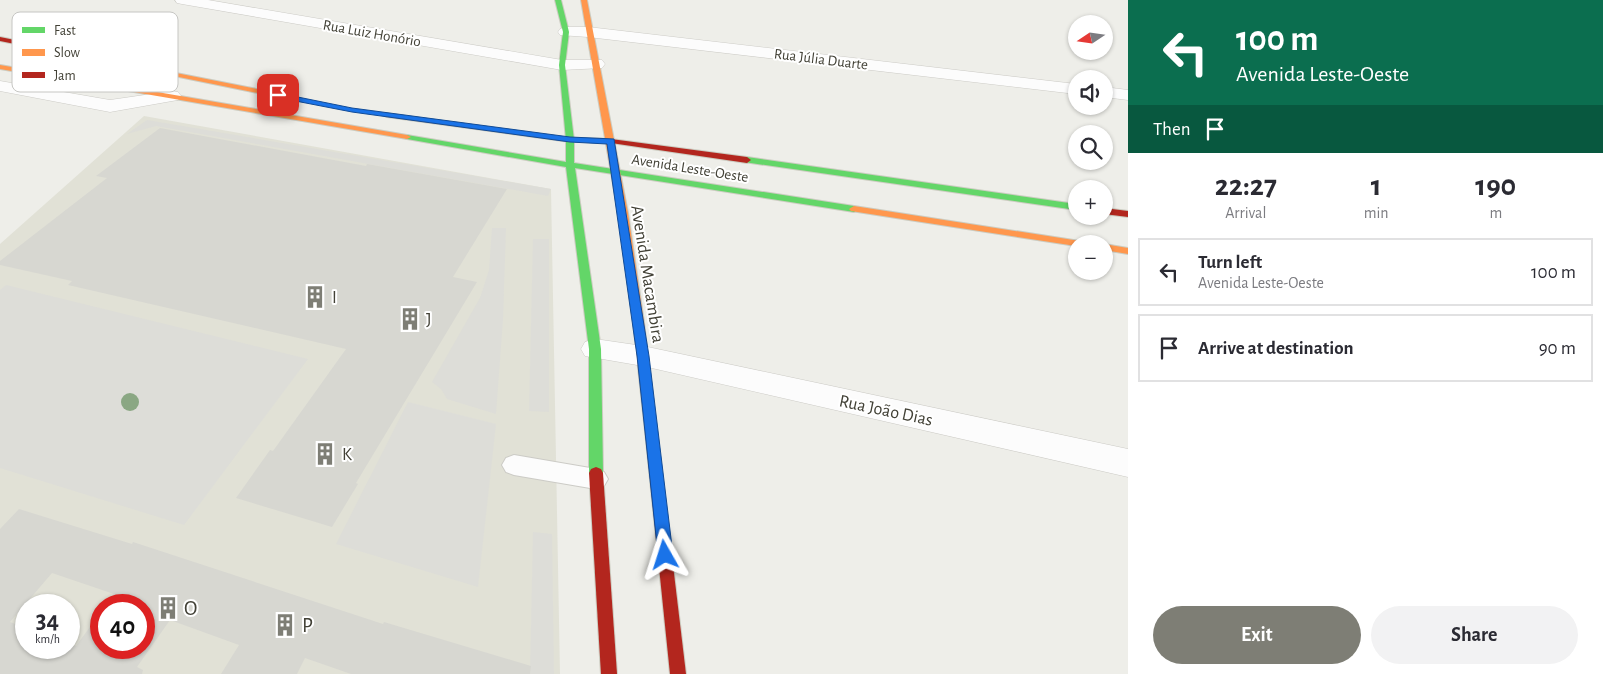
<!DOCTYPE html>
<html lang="en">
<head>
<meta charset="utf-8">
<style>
  body { margin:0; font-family:"Alegreya Sans",sans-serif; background:#f2f2f3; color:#2b2b33; height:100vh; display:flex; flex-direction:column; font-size:19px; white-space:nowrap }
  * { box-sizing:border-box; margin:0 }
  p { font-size:16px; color:#7c7c81 }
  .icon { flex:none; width:28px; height:28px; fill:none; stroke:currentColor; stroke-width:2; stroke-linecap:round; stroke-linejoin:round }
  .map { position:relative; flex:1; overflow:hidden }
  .sheet { display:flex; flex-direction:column; background:#fff; width:475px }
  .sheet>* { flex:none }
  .guide { background:#0b6e4f; color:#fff; overflow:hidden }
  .needle { width:32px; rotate:257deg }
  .fabs { position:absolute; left:1068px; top:15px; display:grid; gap:10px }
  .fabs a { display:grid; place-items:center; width:45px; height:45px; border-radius:50%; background:#fff; box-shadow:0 1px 4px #0004; font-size:25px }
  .speed { position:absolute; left:15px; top:594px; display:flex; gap:10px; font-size:25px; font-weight:700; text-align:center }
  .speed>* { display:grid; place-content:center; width:65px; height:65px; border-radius:50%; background:#fff; box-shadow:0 1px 4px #0004; line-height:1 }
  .speed small { font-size:12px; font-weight:400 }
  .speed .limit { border:8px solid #d22; background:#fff; color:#111 }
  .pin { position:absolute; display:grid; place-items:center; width:42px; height:42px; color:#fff; margin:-21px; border-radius:10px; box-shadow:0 2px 8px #0006 }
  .me { position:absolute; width:55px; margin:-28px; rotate:354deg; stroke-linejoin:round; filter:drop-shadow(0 0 4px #0008) }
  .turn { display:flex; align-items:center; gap:18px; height:105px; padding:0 25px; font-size:22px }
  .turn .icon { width:65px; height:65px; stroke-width:2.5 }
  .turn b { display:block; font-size:35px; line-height:42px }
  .then { display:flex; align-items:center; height:48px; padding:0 25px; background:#0003; gap:10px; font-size:19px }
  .eta { display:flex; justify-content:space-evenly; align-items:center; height:85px; text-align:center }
  .eta b { font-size:30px; font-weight:600; line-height:35px }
  .cta { display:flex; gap:10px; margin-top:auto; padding:10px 25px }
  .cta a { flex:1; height:58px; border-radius:30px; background:#7e7e75; color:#fff; font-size:20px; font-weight:600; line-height:58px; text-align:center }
  .cta a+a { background:#f2f2f3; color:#2b2b33 }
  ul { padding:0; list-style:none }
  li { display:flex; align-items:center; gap:15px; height:68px; margin:0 10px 8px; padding:0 15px; border:2px solid #e1e1e2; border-radius:0px }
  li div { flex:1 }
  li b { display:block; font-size:19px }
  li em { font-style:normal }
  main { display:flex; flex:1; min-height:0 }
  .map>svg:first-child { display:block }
  .residential { fill:#e1e1d6; fill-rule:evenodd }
  .parking { fill:#ddddd8 }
  .building { fill:#d7d7d1; fill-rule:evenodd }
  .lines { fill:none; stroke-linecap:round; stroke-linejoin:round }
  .lane-casing { stroke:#cccbc6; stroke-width:2 }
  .street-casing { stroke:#cccbc6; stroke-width:1 }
  .fast-casing { stroke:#ccccc1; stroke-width:2 }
  .slow-casing { stroke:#ccccc1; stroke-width:2 }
  .jam-casing { stroke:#ccccc1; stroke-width:2 }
  .lane { fill:#fcfcfc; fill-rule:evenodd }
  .street { fill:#fcfcfc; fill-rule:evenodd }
  .fast { fill:#63d668; fill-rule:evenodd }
  .slow { fill:#ff974d; fill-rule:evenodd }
  .jam { fill:#b3261e; fill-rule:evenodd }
  .tree { fill:#8aa783 }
  .route { fill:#1a73e8; stroke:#114b97 }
  .labels { text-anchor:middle; stroke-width:4; stroke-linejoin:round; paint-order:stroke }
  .far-street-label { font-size:15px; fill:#424136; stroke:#fff }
  .street-label { font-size:18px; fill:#424136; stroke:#fff }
  .poi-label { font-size:18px; fill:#424136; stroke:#fff; text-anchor:start }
  .near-poi-label { font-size:21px; fill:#424136; stroke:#fff; text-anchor:start }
  .key { fill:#fff; stroke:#c6c6c3; stroke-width:1 }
  .key-label { font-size:14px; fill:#424136 }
</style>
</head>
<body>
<main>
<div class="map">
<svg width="1128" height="674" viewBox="0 0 1128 674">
  <rect width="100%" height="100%" fill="#eeeee9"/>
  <!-- residential -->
  <path class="residential" d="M144,116L551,189L560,674H0V244ZM26,605H69V648H26ZM101,605H144V648H101Z"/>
  <!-- parking -->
  <g class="parking">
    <path d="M147,120L551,189L548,196L156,126L127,134Z"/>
    <path d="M492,228H506L503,319L496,414L447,399L441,389L432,382L480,298L489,270Z"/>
    <path d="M533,239H549V412L529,411Z"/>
    <path d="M6,285L308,359L184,525L0,468V290Z"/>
    <path d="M408,402L496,424L478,587L336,544Z"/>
    <path d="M533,532L552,534L554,674H530Z"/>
  </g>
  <!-- building -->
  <g class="building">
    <path d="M160,128L366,166L367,164L507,189L453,277L477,282L356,483L358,484L332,527L236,498L270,450L273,451L346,349L68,285L72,281L0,265V261L107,178L96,176Z"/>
    <path d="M19,509L132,544L133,542L383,624L384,622L531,666L530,674H351L305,658L297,674H221L239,645L170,620L137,667L143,670L142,674H0V529ZM52,573L114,594L106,605H144V648H101V612L76,646L69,643V648H26V628L10,622Z"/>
  </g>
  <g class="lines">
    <defs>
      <path id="lane" d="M514,455L596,469L604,472L608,479L604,486L596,489L514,475L506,472L502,465L506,458Z"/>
      <g id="street">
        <path d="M175,0H208L562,60H602L605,64L602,68L562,70L182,4L177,3Z"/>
        <path d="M566,27H588L1076,84V94L588,37L560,35L558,32L560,29Z"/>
        <path d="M0,81L110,100L172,91L178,92L181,96L178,100L172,101L110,112L0,91Z"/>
        <path d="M1104,87L1128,90V100L1104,97Z"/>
        <path d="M595,339L643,346L1128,449V477L643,366L585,356L581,349L585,342Z"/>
      </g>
      <g id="fast">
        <path d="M555,0H561L569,32L565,65L574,140V163L854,206L859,209L854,212L575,168L601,349L603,473L601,477L596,479L591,477L589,473V349L566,167L407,139L403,137L407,135L566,162V140L559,65L563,32Z"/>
        <path d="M747,157L1076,204V210L744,162L743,160Z"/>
      </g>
      <g id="slow">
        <path d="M581,0H587L628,213L644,322L657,431L655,435L651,436L647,435L645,431L633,322L618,213Z"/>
        <path d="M0,65L407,135L411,137L407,139L0,69Z"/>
        <path d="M171,72L297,97L301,99L297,101L174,76L170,74Z"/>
        <path d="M384,113L570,138H585L589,140L585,142H570L387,117L383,115Z"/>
        <path d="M854,206L1080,241L1085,244H1076V246L851,211L849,209Z"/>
        <path d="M1104,244L1128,248V254L1104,250Z"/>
      </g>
      <g id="jam">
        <path d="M0,37L174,72L178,74L174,76L0,41Z"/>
        <path d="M582,138L611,139L747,157L751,160L747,163L611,143L585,142H582Z"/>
        <path d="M1104,208L1128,211V217L1104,214Z"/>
        <path d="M651,426L655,427L657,431L686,674H670L645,431L647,427Z"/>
        <path d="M596,467L601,469L603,473L617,674H601L589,473L591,469Z"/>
      </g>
    </defs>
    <!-- lane casing -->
    <use href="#lane" class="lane-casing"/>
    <!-- street casing -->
    <use href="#street" class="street-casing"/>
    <!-- fast casing -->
    <use href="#fast" class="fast-casing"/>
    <!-- slow casing -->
    <use href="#slow" class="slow-casing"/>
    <!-- jam casing -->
    <use href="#jam" class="jam-casing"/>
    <!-- lane -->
    <use href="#lane" class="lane"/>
    <!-- street -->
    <use href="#street" class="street"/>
    <!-- fast -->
    <use href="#fast" class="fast"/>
    <!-- slow -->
    <use href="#slow" class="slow"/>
    <!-- jam -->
    <use href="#jam" class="jam"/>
  </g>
  <!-- trees -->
  <circle class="tree" cx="130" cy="402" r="9"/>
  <!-- route -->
  <path class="route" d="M278,93L352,108L570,137L614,139L649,356L673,555L670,560L665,562L660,560L658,555L637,356L607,144L570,142L352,112L275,97V94Z"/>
  <!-- icons -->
  <defs>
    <symbol id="building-bare" viewBox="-9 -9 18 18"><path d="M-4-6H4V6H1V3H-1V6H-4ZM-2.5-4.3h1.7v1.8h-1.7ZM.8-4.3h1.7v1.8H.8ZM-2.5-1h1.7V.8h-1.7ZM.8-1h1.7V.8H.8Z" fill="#7e7e75" stroke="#fff" stroke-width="2.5" paint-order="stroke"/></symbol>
  </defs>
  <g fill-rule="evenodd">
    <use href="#building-bare" x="299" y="281" width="32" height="32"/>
    <use href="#building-bare" x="394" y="303" width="32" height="32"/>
    <use href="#building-bare" x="309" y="438" width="32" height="32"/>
    <use href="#building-bare" x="152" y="592" width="32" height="32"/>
    <use href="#building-bare" x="269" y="609" width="32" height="32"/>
  </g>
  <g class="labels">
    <!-- far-street labels -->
    <g class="far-street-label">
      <text transform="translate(372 33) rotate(10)" y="5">Rua Luiz Honório</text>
      <text transform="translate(821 59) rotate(7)" y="5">Rua Júlia Duarte</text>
      <text transform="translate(690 168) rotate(9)" y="5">Avenida Leste-Oeste</text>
    </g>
    <!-- street labels -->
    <g class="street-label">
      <text transform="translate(648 274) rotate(81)" y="6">Avenida Macambira</text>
      <text transform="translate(886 410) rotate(12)" y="6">Rua João Dias</text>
    </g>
    <!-- poi labels -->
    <g class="poi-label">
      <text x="332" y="303">I</text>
      <text x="426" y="325">J</text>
      <text x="342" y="460">K</text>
    </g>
    <!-- near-poi labels -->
    <g class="near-poi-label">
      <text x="184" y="615">O</text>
      <text x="302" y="632">P</text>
    </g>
  </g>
  <!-- legend -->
  <rect x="12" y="12" width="166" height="80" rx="8" class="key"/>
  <rect x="22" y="27" width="23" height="6" fill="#63d668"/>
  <rect x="22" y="49" width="23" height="7" fill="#ff974d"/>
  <rect x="22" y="72" width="23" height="6" fill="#b3261e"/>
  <g class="key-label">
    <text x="54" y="35">Fast</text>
    <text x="54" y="57">Slow</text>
    <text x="54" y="80">Jam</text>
  </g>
</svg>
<div class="fabs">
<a><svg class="needle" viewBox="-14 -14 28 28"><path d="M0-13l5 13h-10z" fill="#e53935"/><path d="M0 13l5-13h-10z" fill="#7c7c81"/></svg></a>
<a><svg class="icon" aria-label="sound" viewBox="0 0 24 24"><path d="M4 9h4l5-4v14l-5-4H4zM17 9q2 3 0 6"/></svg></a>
<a><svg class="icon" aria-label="search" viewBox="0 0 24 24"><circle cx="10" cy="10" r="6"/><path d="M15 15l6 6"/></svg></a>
<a>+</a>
<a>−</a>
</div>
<div class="speed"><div>34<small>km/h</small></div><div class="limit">40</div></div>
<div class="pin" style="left:278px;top:95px;background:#d93025"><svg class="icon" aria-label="arrive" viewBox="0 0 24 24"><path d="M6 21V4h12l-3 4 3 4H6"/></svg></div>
<svg class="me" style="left:665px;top:555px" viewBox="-20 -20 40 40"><path d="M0-17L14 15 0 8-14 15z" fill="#1a73e8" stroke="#fff" stroke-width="4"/></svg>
</div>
<section class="sheet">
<div class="guide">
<div class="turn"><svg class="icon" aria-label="left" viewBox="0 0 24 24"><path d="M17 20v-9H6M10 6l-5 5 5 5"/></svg><div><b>100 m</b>Avenida Leste-Oeste</div></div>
<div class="then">Then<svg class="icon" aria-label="arrive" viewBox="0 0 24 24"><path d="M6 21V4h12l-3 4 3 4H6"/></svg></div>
</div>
<div class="eta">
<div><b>22:27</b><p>Arrival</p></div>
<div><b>1</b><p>min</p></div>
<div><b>190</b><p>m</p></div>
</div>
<ul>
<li><svg class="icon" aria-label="left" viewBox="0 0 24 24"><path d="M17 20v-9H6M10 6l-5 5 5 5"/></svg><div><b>Turn left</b><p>Avenida Leste-Oeste</p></div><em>100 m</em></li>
<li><svg class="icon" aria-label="arrive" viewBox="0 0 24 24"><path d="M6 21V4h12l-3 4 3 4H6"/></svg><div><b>Arrive at destination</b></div><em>90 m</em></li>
</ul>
<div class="cta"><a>Exit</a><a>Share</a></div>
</section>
</main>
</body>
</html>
